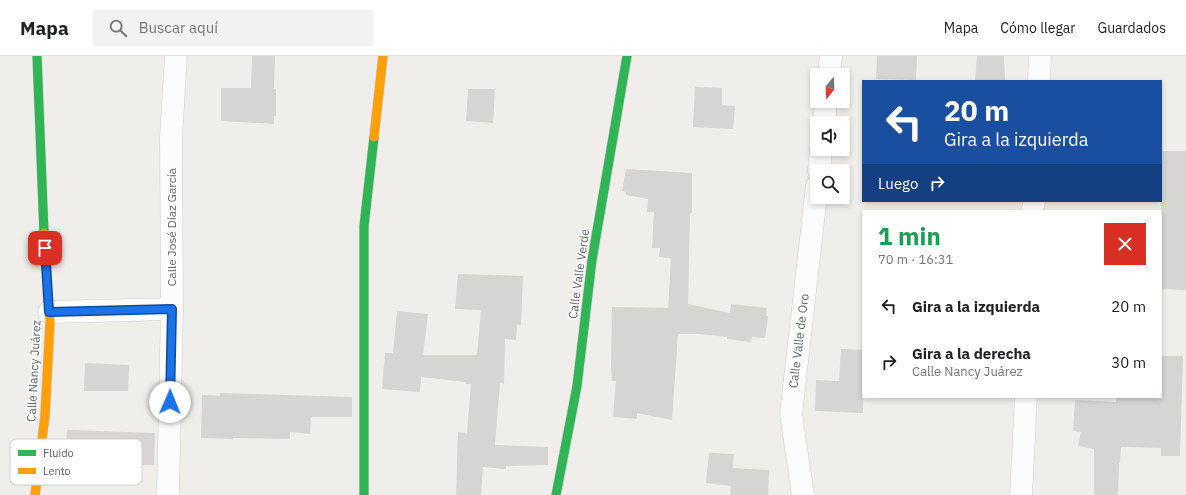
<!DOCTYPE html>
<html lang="es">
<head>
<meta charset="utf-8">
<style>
  body { margin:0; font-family:"IBM Plex Sans",sans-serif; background:#f2f2f2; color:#202124; height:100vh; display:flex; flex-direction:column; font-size:15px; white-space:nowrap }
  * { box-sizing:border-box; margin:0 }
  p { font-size:13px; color:#757577 }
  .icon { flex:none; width:22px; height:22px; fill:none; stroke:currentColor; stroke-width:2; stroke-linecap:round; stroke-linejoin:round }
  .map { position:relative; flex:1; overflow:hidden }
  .sheet { position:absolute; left:862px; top:154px; width:300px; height:188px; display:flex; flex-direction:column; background:#fff; border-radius:0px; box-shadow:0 2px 6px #0003 }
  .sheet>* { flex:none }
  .guide { position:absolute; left:862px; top:24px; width:300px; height:122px; border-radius:0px; box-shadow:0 2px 6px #0003; background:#1a4fa0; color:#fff; overflow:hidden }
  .needle { width:26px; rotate:198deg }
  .fabs { position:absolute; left:810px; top:12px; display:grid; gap:8px }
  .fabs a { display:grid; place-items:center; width:40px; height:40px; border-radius:0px; background:#fff; box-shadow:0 2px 6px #0003; font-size:20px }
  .pin { position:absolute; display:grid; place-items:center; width:34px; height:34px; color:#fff; margin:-17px; border-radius:8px; box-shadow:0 2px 6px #0006 }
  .me { position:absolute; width:44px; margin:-22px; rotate:1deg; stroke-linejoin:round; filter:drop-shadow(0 0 3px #0008) }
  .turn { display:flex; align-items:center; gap:14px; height:84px; padding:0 16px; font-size:18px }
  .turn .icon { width:52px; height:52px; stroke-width:2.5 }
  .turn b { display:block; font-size:28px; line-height:34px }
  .then { display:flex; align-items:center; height:38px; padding:0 16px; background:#0003; gap:8px; font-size:15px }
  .round { display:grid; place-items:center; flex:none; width:42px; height:42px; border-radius:0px; background:#f2f2f2 }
  .overview { display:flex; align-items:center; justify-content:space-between; height:68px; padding:0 16px }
  h1 { font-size:24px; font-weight:700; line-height:30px; color:#1e9e55 }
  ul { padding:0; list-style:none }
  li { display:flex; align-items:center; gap:12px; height:56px; padding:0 16px }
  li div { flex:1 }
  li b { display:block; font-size:15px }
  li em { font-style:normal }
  header { display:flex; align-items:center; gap:24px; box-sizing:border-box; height:56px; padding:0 20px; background:#fff; border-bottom:1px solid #e0e0e0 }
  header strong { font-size:19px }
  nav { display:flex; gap:22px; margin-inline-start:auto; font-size:14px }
  .search { width:280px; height:36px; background:#f2f2f2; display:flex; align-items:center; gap:10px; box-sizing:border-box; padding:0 14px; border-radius:0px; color:#757577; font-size:15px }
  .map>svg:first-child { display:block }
  .building { fill:#d6d5d3 }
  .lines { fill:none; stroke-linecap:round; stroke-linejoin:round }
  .street-casing { stroke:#cbcccc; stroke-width:23 }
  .fast-casing { stroke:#cacacb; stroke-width:10 }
  .slow-casing { stroke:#cacacb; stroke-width:10 }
  .street { stroke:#fdfcfc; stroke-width:22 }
  .fast { stroke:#30b455; stroke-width:9 }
  .slow { stroke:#ff9f0a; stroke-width:9 }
  .route-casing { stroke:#114b97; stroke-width:10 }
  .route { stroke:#1a73e8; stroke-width:7 }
  .labels { text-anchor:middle; stroke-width:3.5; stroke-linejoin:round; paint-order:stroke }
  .street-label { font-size:12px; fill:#5f6368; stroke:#fff }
  .key { fill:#fff; stroke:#cfd0d2; stroke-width:1 }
  .key-label { font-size:11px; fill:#5f6368 }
</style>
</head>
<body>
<header>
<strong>Mapa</strong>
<div class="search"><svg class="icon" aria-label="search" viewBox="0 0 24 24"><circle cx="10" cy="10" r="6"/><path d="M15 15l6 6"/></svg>Buscar aquí</div>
<nav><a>Mapa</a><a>Cómo llegar</a><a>Guardados</a></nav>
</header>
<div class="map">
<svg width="1186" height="439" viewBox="0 0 1186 439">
  <rect width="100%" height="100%" fill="#efeeea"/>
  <!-- building -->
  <g class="building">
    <path d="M252,0H275L274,33H276V60H274V68L221,65V32H251Z"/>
    <path d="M877,0H917L916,24L876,23Z"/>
    <path d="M977,0H1004L1005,25H975Z"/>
    <path d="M695,31L722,32V49L735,50L733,73L693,71Z"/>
    <path d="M468,33H495L493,67L466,65Z"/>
    <path d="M1161,95H1186V234L1161,233Z"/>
    <path d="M626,113L692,117V157H690L689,202L688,248L730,257L731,248L767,252L766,260H768L765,282L752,281L751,286L727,283V281L700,278H678L672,364L637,357V363L613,361L616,325H612L611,309L612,251L668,252L671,202L659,201L660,192H652L654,156H647L648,143L626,139V136L622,135Z"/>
    <path d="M458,218L523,220L521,269H517L516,284L505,283L504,328L500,327L495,389L548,391V409L506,410V413L483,411L481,439H456L458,376L467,377L471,328H466V326L421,321L420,336L382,333L385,297H393L397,255L428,258L423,299H477L481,254L455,253Z"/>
    <path d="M841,293L863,294V357L815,355L816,324L839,325Z"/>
    <path d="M1161,300H1183L1180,400H1161V392L1121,391L1120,407H1119L1118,439H1094V393L1078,390L1081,376L1073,375L1075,344L1116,346V341H1161Z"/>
    <path d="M85,307L129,309L128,335H84Z"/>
    <path d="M220,337L352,341V361H311L310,378L290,376V383L233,382V383L201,382L202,339L220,340Z"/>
    <path d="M67,374L155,377L154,409H135L134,426L98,427V407L65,406Z"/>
    <path d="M709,397L734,398L733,412L769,414L768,439H730L731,430L706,427Z"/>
  </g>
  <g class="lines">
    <defs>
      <g id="street">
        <path d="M829,19L831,0"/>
        <path d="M1039,25L1040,0"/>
        <path d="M824,67L826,45"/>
        <path d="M819,115L821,93"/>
        <path d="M1033,155L1034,145"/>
        <path d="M49,256L172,253"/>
        <path d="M168,439L172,253L171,82L176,0"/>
        <path d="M803,439L791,358L817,130"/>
        <path d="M1021,439L1026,341"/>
      </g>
      <g id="fast">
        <path d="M37,0L44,177"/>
        <path d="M364,439V170L374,81"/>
        <path d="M556,439L577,330L592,204L627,0"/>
      </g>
      <g id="slow">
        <path d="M374,81L383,0"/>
        <path d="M35,439L45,360L50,266L44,177"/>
      </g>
    </defs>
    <!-- street casing -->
    <use href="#street" class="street-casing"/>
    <!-- fast casing -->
    <use href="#fast" class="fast-casing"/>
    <!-- slow casing -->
    <use href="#slow" class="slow-casing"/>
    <!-- street -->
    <use href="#street" class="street"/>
    <!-- fast -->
    <use href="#fast" class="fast"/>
    <!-- slow -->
    <use href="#slow" class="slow"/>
  </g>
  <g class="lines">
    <defs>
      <path id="route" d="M45,192L49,256L172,253L170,346"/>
    </defs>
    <!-- route casing -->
    <use href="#route" class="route-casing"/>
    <!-- route -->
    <use href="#route" class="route"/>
  </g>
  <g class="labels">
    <!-- street labels -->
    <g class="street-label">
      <text transform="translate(172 171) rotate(-90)" y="4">Calle José Díaz García</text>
      <text transform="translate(579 218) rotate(-82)" y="4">Calle Valle Verde</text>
      <text transform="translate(799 285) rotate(-83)" y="4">Calle Valle de Oro</text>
      <text transform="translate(34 315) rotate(-87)" y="4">Calle Nancy Juárez</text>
    </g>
  </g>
  <!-- legend -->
  <rect x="10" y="383" width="132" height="46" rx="6" class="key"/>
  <rect x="18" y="394" width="18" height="6" fill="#30b455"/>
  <rect x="18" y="412" width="18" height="6" fill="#ff9f0a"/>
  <g class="key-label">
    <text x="43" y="401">Fluido</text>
    <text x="43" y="419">Lento</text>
  </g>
</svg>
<div class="fabs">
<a><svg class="needle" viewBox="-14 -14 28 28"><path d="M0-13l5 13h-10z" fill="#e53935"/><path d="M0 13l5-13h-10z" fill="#757577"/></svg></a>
<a><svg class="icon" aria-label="sound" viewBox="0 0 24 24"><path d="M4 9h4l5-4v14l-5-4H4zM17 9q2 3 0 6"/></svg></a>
<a><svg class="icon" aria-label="search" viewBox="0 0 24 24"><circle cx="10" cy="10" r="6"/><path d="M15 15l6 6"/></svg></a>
</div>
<div class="pin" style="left:45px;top:192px;background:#d93025"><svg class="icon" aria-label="arrive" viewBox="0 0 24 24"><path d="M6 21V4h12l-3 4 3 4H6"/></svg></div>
<svg class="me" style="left:170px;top:346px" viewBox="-20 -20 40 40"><circle r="19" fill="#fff"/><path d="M0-13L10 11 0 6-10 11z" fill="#1a73e8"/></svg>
<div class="guide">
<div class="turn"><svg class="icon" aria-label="left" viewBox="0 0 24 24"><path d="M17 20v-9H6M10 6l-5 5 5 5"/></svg><div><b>20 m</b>Gira a la izquierda</div></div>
<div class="then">Luego<svg class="icon" aria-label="right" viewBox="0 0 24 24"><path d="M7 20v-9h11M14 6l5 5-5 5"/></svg></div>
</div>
<section class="sheet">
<div class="overview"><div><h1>1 min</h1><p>70 m · 16:31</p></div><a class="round" style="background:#d93025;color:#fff"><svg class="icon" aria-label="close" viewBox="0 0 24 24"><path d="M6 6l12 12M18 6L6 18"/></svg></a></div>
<ul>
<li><svg class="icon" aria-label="left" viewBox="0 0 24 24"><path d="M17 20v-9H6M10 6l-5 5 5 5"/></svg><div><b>Gira a la izquierda</b></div><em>20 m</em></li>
<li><svg class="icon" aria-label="right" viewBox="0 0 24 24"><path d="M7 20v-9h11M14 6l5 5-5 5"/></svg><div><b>Gira a la derecha</b><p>Calle Nancy Juárez</p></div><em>30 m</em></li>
</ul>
</section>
</div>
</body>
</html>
